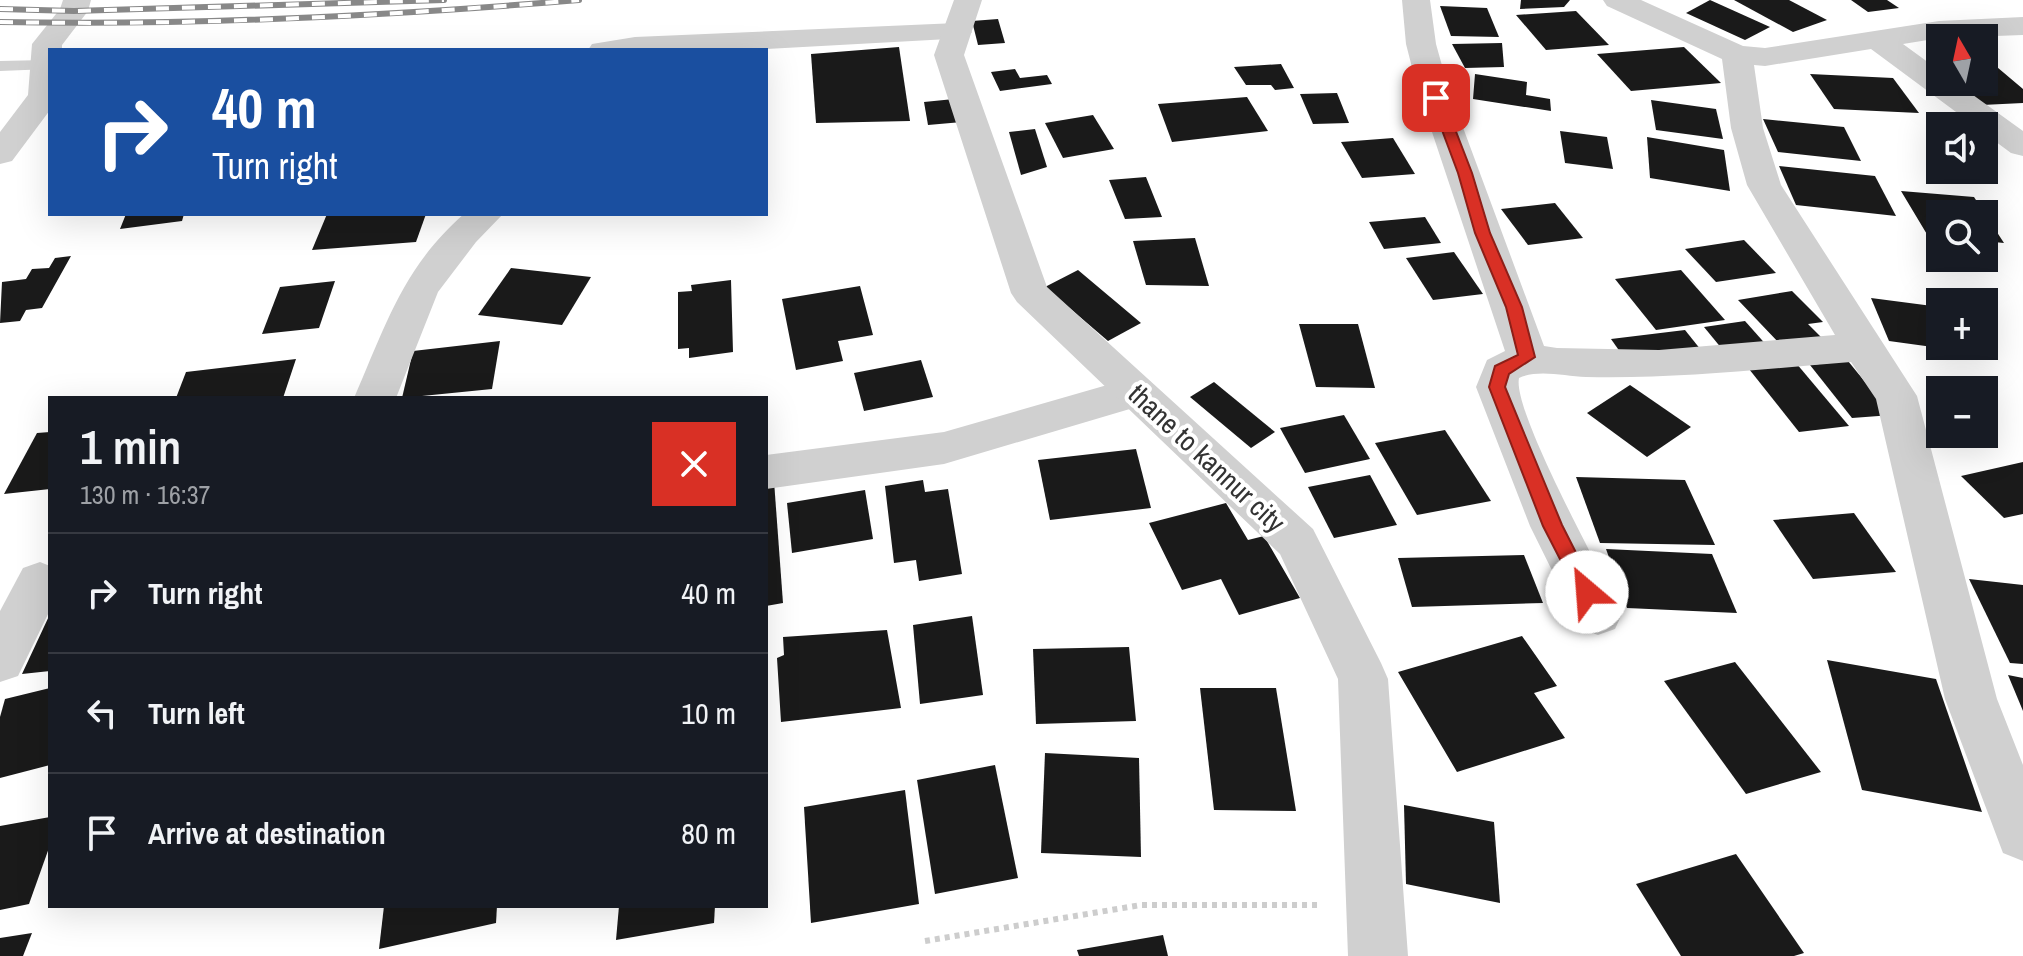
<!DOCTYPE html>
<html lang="en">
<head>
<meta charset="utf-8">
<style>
  body { margin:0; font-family:"Archivo Narrow",sans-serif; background:#20242c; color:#f1f3f6; height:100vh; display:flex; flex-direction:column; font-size:30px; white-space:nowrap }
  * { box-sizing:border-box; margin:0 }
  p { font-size:26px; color:#9ea1a6 }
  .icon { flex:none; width:44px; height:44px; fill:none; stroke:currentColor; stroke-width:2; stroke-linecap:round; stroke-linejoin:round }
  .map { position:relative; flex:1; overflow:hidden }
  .drawer { position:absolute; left:48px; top:396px; width:720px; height:512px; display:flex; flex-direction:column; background:#171b24; border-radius:0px; box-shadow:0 8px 32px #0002 }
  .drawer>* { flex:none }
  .guide { position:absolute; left:48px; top:48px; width:720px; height:168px; border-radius:0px; box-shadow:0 8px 32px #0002; background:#1a4fa0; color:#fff; overflow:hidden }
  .needle { width:52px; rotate:351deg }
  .tools { position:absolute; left:1926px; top:24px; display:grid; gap:16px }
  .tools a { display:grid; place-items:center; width:72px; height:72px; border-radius:0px; background:#171b24; box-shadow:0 8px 32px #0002; font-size:40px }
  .pin { position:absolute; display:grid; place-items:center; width:68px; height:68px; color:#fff; margin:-34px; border-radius:16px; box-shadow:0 4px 12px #0006 }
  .me { position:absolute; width:88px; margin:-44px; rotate:333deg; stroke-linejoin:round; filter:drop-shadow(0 0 6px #0008) }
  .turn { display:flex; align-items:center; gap:28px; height:168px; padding:0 32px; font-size:36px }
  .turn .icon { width:104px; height:104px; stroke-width:2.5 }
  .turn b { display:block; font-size:56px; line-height:68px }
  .round { display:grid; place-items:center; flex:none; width:84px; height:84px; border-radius:0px; background:#20242c }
  .overview { display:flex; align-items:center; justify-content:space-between; height:136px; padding:0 32px }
  h1 { font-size:48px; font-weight:600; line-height:60px }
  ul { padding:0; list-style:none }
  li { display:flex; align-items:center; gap:24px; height:120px; padding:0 32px; border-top:2px solid #363941 }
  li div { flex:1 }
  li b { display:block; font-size:30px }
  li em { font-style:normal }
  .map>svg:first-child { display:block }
  .building { fill:#1a1a1a }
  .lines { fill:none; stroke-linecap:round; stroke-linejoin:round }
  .path { stroke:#cdcdcd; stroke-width:6; stroke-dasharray:5 5; stroke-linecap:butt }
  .service { fill:#d0d0d0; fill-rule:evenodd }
  .minor { fill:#d0d0d0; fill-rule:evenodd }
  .tertiary { fill:#d0d0d0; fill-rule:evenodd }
  .rail-casing { stroke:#888; stroke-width:6 }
  .rail { stroke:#fff; stroke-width:4; stroke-dasharray:13; stroke-linecap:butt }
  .route { fill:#d93025; stroke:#8d1f18; stroke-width:2 }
  .labels { text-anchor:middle; stroke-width:8; stroke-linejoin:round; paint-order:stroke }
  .street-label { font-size:28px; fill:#333; stroke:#fff }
</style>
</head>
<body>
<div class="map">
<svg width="2023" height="956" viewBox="0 0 2023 956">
  <rect width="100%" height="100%" fill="#fff"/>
  <!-- building -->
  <g class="building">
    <path d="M1521,0H1570L1564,7L1520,9Z"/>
    <path d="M1710,0L1770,27L1745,40L1686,13Z"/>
    <path d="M1734,0H1789L1827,20L1793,32Z"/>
    <path d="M1851,0H1887L1899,8L1868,12Z"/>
    <path d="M1440,6L1487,8L1499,37L1451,36Z"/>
    <path d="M1576,11L1609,45L1546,50L1516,15Z"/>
    <path d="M998,19L1005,43L978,45L972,21Z"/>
    <path d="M1502,43L1504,67L1465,68L1452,44Z"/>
    <path d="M899,47L910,121L816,123L811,54Z"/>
    <path d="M1684,47L1721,83L1631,91L1597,54Z"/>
    <path d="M1984,62H1991L2023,89V103L1982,105L1957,82H1984Z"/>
    <path d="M1281,64L1294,88L1275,90L1271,85H1246L1234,67Z"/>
    <path d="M1015,69L1020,78L1047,75L1052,84L1000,91L991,72Z"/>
    <path d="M1475,74L1527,82L1526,95L1550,99L1551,111L1473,99Z"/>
    <path d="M1810,74L1893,78L1919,113L1834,109Z"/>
    <path d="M1337,93L1349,123L1313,124L1300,94Z"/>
    <path d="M1247,97L1268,131L1172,142L1158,104Z"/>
    <path d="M954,99L962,122L928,125L924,102Z"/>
    <path d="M1651,100L1716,109L1723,139L1656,130Z"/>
    <path d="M1093,115L1114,149L1063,158L1045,123Z"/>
    <path d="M1763,119L1844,127L1861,161L1778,152Z"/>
    <path d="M1035,129L1047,167L1021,175L1009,132Z"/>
    <path d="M1560,131L1607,137L1613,169L1565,163Z"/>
    <path d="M1647,137L1724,150L1730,191L1650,178Z"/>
    <path d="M1393,138L1415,174L1362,178L1341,142Z"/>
    <path d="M1779,166L1875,176L1896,216L1796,205Z"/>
    <path d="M1146,177L1162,217L1125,219L1109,180Z"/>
    <path d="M1901,191L1974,197L2004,243L1984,241V214H1940V237L1928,236Z"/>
    <path d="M1555,203L1583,238L1528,245L1501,209Z"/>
    <path d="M126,214H184L182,221L120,229Z"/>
    <path d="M327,214H426L416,242L312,250Z"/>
    <path d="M1425,217L1441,243L1384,249L1369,222Z"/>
    <path d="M1195,238L1209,286L1146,285L1133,241Z"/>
    <path d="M1744,240L1776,273L1716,282L1685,249Z"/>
    <path d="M1454,252L1483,294L1433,300L1406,258Z"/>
    <path d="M71,256L42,308L26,310L20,321L0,323L2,282L26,279L32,269L49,268L55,258Z"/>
    <path d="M511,268L591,277L562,325L478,315Z"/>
    <path d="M1078,270L1141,323L1108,341L1045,287Z"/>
    <path d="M1681,270L1725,320L1656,330L1615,279Z"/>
    <path d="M731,280L733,352L689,358V348L678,349V292L692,291L691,285Z"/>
    <path d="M335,281L319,328L262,334L280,287Z"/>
    <path d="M860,286L873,335L838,341L843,361L796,370L782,299Z"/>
    <path d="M1792,291L1823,322L1808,324L1822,338L1781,345L1738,300Z"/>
    <path d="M1871,298L1940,307V348L1889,341Z"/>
    <path d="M1745,321L1769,348L1727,355L1704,327Z"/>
    <path d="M1299,324H1358L1375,388L1316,387Z"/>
    <path d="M1685,330L1701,350L1625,359L1611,339Z"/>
    <path d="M500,341L492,389L402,398L413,351Z"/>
    <path d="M1943,346H1979L1982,353L1943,348Z"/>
    <path d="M296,359L283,398H176L186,372Z"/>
    <path d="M921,360L933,397L864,411L854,373Z"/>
    <path d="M1848,361L1892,415L1852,418L1810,365Z"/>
    <path d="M1796,363L1849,426L1799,432L1749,369Z"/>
    <path d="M1214,382L1275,432L1251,448L1190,397Z"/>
    <path d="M1630,385L1691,427L1647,457L1587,413Z"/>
    <path d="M1344,415L1370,459L1305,473L1280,428Z"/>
    <path d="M1445,430L1491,501L1417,515L1375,443Z"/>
    <path d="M50,432V489L4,494L37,433Z"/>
    <path d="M1136,449L1151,508L1050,520L1038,460Z"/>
    <path d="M2023,462V514L2004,518L1961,476Z"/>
    <path d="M1370,475L1397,525L1334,538L1308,487Z"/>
    <path d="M1576,477L1685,480L1715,545L1600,543Z"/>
    <path d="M923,480L925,492L948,489L962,574L919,581L916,560L894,563L885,486Z"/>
    <path d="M774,481L783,603L766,606V482Z"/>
    <path d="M865,490L873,539L792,553L787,503Z"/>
    <path d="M1226,503L1248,540L1264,536L1300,598L1239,615L1221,579L1182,590L1149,523Z"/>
    <path d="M1854,513L1896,572L1813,579L1773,520Z"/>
    <path d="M1606,549L1712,554L1737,613L1627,608Z"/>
    <path d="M1524,555L1543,603L1412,607L1398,558Z"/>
    <path d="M1969,579L2023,585V664L2010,663Z"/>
    <path d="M50,614V671L22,674Z"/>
    <path d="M972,616L983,695L920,704L913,625Z"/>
    <path d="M887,630L901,708L781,722L777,658L784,655L783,637Z"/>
    <path d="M1522,636L1557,686L1534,693L1565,738L1457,772L1398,672Z"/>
    <path d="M1129,647L1136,721L1036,724L1033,649Z"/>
    <path d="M1827,660L1936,679L1982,812L1862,790Z"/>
    <path d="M1735,662L1821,772L1746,794L1664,681Z"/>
    <path d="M2008,675L2023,678V711Z"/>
    <path d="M50,688V765L0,778V717L5,699Z"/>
    <path d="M1200,688H1276L1296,811L1214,810Z"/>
    <path d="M1045,753L1139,758L1141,857L1041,853Z"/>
    <path d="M995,765L1018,878L935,894L917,780Z"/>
    <path d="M905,790L919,904L811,923L804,807Z"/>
    <path d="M1404,805L1494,822L1500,903L1406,884Z"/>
    <path d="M50,817V845L29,904L0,910V826Z"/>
    <path d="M1736,854L1804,953L1794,956H1681L1636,884Z"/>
    <path d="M384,906H497L496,923L379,949Z"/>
    <path d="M619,906H715L714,923L616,940Z"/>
    <path d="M32,933L23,956H0V938Z"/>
    <path d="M1163,935L1168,956H1079L1077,950Z"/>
  </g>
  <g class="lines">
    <!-- path -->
    <path class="path" d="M925,941L1141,905H1322"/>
    <!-- service -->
    <path class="service" d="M46,60L50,61V69L0,71V61Z"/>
    <!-- minor -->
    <g class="minor">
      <path d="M63,0H91L88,11L62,45V50H50V110L12,161L0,164V132L28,95L32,44L60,9Z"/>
      <path d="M1402,0H1430L1436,44L1448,87L1544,346L1557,348L1659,350L1835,335L1747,185L1731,128L1722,59L1607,6L1603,0H1641L1743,46L1765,48L1939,21L2023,17V35L1940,38L1903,44L1940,71V82H1955L2023,131V156L2011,153L1984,133V126H1975L1871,49L1765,66L1754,65L1763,128L1781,185L1917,396L1997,699L2023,765V861L2003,853L1945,699L1876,399L1851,362C1763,369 1675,379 1586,377C1564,376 1538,369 1519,378C1512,411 1603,575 1622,614L1615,629L1598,635L1581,629L1530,526L1476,387L1487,360L1505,351L1417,87L1406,44Z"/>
      <path d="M957,23L967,26L972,32L967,38L749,50H588L592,44L635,37Z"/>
      <path d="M464,214H503L476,242L438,292L396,398H354C385,327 403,267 464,214Z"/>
      <path d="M1135,377L1150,381L1156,392L1150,403L944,464L766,489V455L944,432Z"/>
      <path d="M40,562L50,566V610L18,676L0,682V611L23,568Z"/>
    </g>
    <!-- tertiary -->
    <path class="tertiary" d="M954,0H982L964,55L1047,287L1313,529L1381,663L1388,679L1408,956H1348L1338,679L1280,554L1017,302L1011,293L934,55Z"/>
    <defs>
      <g id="rail">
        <path d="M0,9L74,11L444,0"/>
        <path d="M0,22C194,26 386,16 579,0"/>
      </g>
    </defs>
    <!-- rail casing -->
    <use href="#rail" class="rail-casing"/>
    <!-- rail -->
    <use href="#rail" class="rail"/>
  </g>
  <!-- route -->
  <path class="route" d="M1436,94L1443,98L1472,173L1490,233L1522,307L1535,357L1509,374L1505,387L1562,525L1596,592L1594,598L1587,601L1580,598L1543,526L1489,387L1495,366L1518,355L1506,307L1475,233L1458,173L1430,98Z"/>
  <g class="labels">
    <!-- street labels -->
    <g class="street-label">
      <text transform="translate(1207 458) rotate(43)" y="10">thane to kannur city</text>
    </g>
  </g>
</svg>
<div class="tools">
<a><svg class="needle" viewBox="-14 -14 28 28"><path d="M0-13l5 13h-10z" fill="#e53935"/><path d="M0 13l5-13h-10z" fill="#9ea1a6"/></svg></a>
<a><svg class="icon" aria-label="sound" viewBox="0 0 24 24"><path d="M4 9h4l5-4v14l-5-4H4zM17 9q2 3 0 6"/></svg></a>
<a><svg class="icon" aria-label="search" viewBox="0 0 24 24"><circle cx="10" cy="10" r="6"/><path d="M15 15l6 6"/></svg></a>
<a>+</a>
<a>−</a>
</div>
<div class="pin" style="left:1436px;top:98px;background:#d93025"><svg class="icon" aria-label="arrive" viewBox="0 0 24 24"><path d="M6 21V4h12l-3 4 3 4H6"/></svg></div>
<svg class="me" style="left:1587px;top:592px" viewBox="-20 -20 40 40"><circle r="19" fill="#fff"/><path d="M0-13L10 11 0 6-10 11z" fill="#d93025"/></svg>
<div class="guide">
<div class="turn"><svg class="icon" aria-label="right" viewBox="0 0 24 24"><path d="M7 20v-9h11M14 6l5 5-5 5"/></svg><div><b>40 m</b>Turn right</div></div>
</div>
<section class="drawer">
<div class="overview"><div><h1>1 min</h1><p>130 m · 16:37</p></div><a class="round" style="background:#d93025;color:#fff"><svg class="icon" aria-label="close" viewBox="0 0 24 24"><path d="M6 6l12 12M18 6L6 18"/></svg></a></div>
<ul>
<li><svg class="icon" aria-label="right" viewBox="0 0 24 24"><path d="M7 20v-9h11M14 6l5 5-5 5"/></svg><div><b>Turn right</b></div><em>40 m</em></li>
<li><svg class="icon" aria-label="left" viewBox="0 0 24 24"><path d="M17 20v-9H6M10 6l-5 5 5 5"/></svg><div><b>Turn left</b></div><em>10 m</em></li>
<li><svg class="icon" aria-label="arrive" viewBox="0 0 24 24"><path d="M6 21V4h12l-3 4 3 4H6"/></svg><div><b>Arrive at destination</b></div><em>80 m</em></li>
</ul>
</section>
</div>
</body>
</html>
